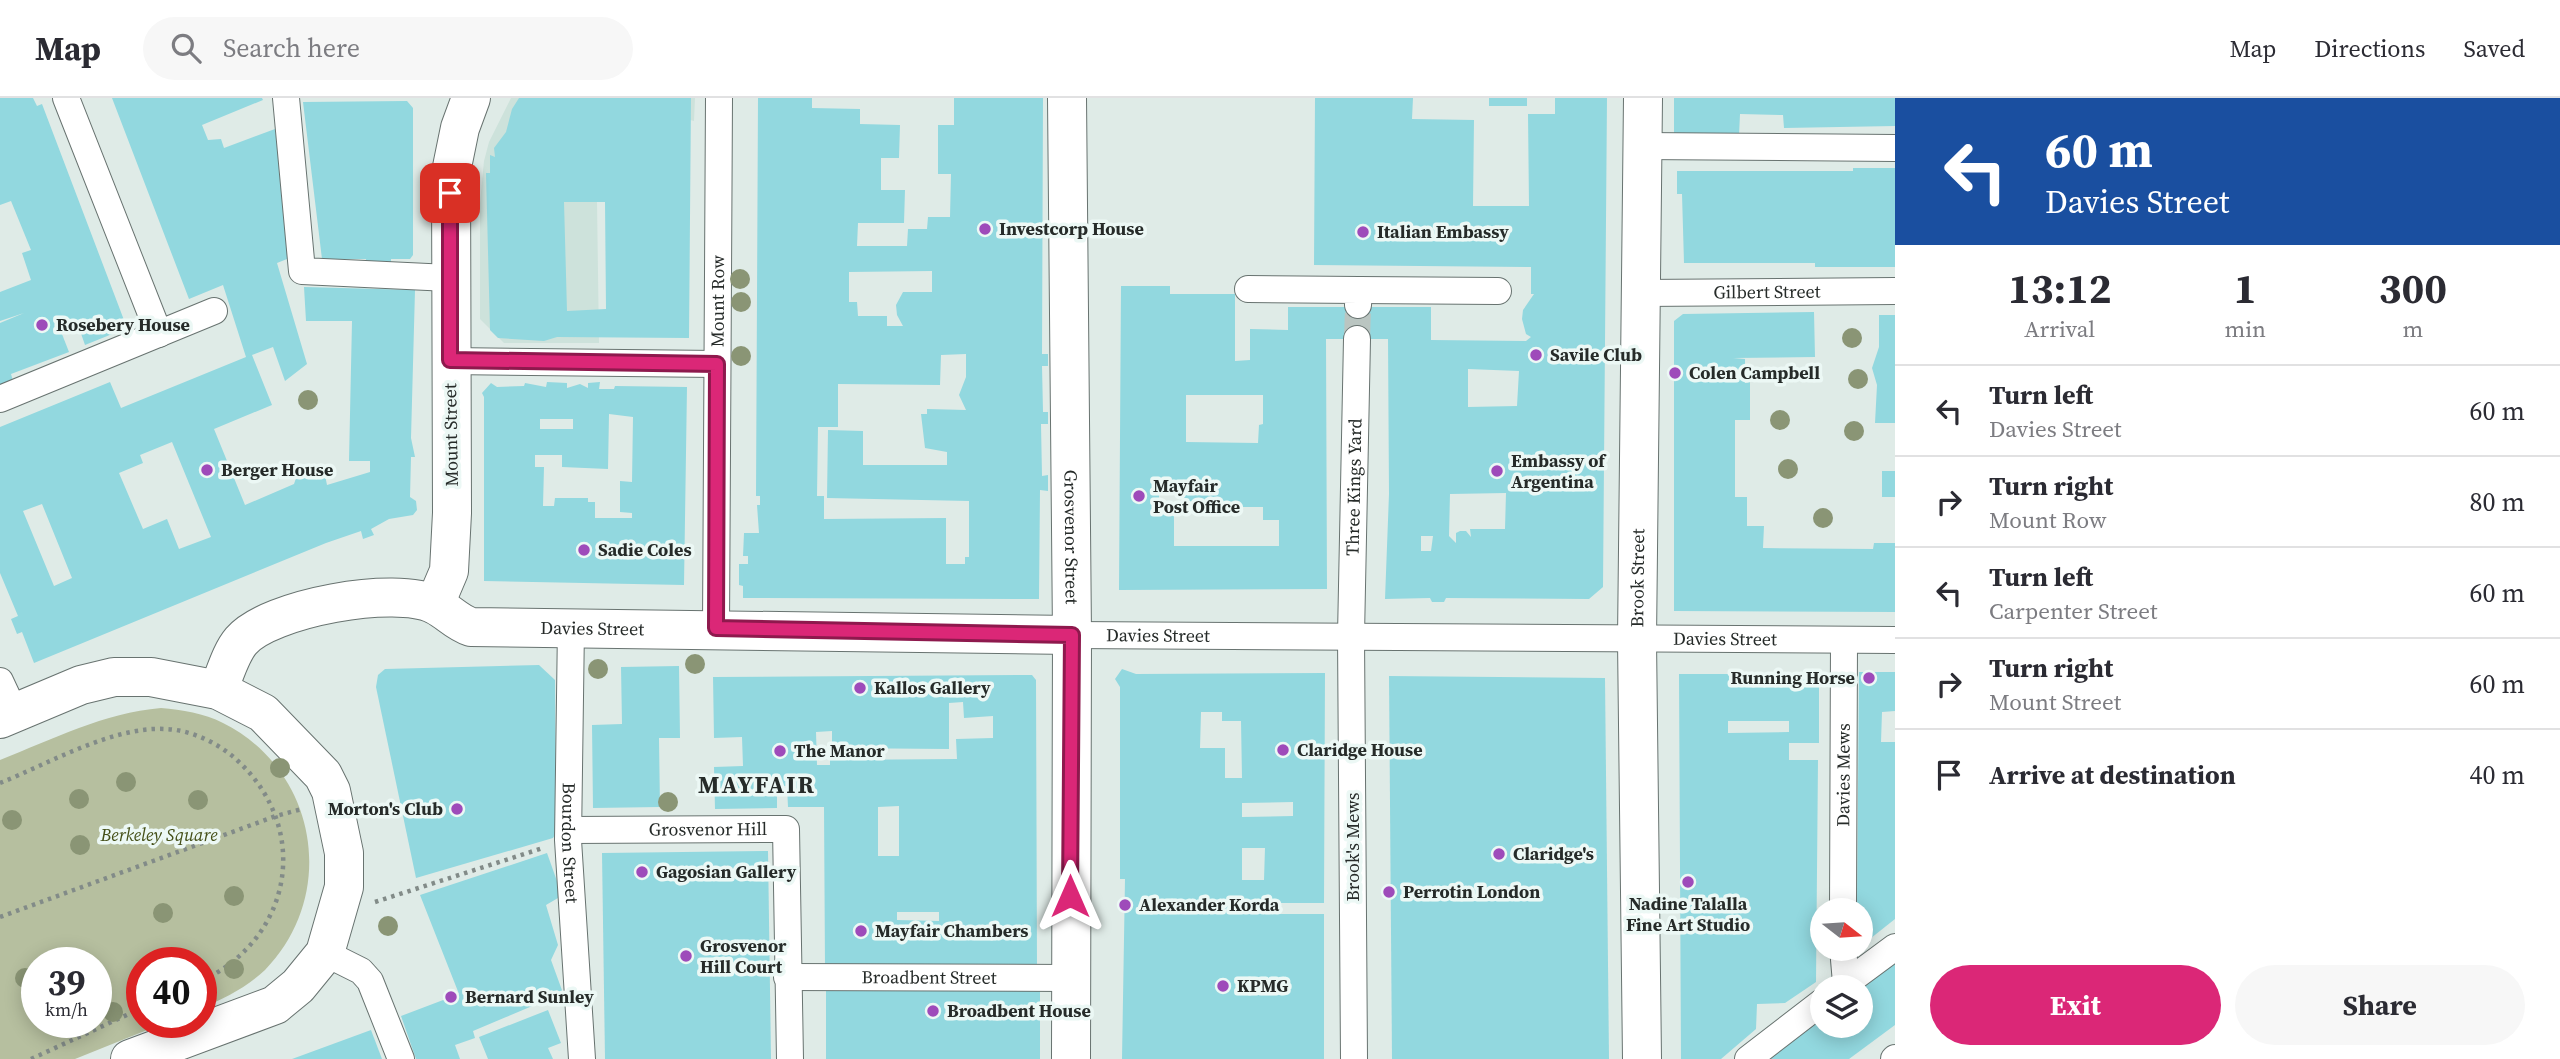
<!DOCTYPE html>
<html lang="en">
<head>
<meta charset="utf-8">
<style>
  body { margin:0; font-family:"Source Serif 4",serif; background:#f7f7f7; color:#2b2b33; height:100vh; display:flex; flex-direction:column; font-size:26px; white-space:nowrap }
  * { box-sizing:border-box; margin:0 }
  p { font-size:23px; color:#7c7c81 }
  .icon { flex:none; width:38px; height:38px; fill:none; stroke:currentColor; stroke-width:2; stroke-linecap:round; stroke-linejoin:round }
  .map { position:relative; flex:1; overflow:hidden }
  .drawer { display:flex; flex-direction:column; background:#fff; width:665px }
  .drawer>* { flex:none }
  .banner { background:#1a4fa0; color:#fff; overflow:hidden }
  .needle { width:46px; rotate:107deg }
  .tools { position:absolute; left:1810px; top:800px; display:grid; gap:14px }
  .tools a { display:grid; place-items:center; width:63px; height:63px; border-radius:50%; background:#fff; box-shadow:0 4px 18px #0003; font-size:35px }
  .speed { position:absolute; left:21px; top:849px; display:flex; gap:14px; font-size:35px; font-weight:700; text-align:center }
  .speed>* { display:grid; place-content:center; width:91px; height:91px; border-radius:50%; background:#fff; box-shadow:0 4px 18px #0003; line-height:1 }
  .speed small { font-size:18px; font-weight:400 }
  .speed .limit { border:10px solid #d22; background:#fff; color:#111 }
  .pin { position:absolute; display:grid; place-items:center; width:60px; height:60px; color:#fff; margin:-30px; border-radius:14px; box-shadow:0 4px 10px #0006 }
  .me { position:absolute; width:77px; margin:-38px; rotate:0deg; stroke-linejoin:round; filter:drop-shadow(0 0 5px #0008) }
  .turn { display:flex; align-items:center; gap:24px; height:147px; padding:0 35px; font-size:32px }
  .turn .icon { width:91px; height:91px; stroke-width:2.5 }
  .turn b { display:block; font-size:49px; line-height:60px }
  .eta { display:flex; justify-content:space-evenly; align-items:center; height:119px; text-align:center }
  .eta b { font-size:42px; font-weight:700; line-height:49px }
  .action { display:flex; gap:14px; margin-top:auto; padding:14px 35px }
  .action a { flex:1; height:80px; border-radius:42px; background:#db2777; color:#fff; font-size:28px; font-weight:700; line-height:80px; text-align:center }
  .action a+a { background:#f7f7f7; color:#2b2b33 }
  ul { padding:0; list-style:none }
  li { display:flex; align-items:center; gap:21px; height:91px; padding:0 35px; border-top:2px solid #e1e1e2 }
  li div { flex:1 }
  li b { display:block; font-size:26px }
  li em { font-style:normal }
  header { display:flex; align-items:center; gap:42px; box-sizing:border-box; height:98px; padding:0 35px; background:#fff; border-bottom:2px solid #e1e1e2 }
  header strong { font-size:33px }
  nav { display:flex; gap:38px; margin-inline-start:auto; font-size:24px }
  .search { width:490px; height:63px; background:#f7f7f7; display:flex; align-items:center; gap:18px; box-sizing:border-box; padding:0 24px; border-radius:38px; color:#7c7c81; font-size:26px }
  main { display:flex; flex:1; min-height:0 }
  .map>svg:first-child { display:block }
  .built { fill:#cde2db }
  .green { fill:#b6bf9f; fill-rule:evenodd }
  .building { fill:#92d8df; fill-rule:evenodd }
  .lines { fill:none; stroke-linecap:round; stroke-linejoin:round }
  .street-tunnel { stroke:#bac5c1; stroke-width:26; stroke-dasharray:26 13; stroke-linecap:butt }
  .street-casing { stroke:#687370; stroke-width:28 }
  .secondary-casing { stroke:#687370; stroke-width:40 }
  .path { stroke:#828b88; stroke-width:4.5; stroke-dasharray:3.5 5; stroke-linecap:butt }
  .street { stroke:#fff; stroke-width:26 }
  .secondary { stroke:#fff; stroke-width:38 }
  .tree { fill:#8a9575 }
  .route-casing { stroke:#8e194d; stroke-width:18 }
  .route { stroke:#db2777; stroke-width:12 }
  .poi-dot { fill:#9e4bba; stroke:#ecf8f5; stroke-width:2.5 }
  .labels { text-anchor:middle; stroke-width:7; stroke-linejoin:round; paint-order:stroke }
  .poi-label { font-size:18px; font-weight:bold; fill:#262b29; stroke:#ecf8f5; text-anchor:start }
  .street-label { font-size:18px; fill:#262b29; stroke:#ecf8f5 }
  .park-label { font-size:18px; font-style:italic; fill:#444f17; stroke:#ecf8f5 }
  .district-label { font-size:24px; font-weight:bold; letter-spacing:2px; fill:#262b29; stroke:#ecf8f5 }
</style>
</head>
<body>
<header>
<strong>Map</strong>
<div class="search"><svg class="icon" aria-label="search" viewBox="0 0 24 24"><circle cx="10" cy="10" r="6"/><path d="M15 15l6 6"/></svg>Search here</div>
<nav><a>Map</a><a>Directions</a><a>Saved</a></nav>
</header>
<main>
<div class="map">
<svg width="1895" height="961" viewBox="0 0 1895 961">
  <rect width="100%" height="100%" fill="#dfebe7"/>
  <!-- built -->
  <path class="built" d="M511,0H695L694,23L690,22L605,104H597L599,245H504L480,221V105L484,63L489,44Z"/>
  <!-- green -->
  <path class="green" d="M161,610C182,612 204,615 223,625C317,672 339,796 265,872C247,889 224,901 201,910V864H142V924H167L75,961H0V662C53,641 104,615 161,610ZM37,864H96V924H37Z"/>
  <!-- building -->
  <g class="building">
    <path d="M0,0H33L37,8L42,6L127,230L85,247L77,224L60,231L69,254L11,276L13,283L0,288V225L24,215L0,223V194L31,182L22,155L31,152L11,103L0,107Z"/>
    <path d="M112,0H262L263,2L202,27L208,42L221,41L224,50L275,31L292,159L277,165L307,266L285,283L273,249L252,257L272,307L214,331L245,407L294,386L298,374L304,370L324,372L327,387L370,374V363H349L352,223H306L304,189L415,192L411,340L415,359H411L410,399L416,403L417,412L413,417L389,421L371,431L374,437L363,441L361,433L326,445L34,565L22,534L17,536L11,521L18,518L0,475V329L110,284L121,310L246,259L223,187L189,201ZM172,344L211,439L179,451L167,421L143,431L119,375L143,365L140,357ZM42,406L72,480L54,488L23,413Z"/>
    <path d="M519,0H691L689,240L557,239L544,243L498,240L490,232L486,75H490V57L495,59L494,50L506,34L512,11ZM564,104H605L606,211L567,213Z"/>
    <path d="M758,0H812V10L860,11V26L900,27L899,60H881V92H905L904,125H858L857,148H907L908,131H927L928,119H950L951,76H938V27H954V0H1043L1042,256H1048V268H1042L1043,314H1048V326H1041L1042,378L1048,377V393L1040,392L1039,501L743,500V488L739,487V466H748V458H743L744,435H759L757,407H760V398H756ZM932,173V194H903L896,207L897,217L903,228H887V218H858L857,204H849V174ZM966,256V279L959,297L966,312L927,311V316H921L925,350L947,354V367H863V333L828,332L827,400L969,403V459H965V466H946V420L824,421V398H817L818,329H838V286L940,287L941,257Z"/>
    <path d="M1315,0H1413L1412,21L1474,22L1473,108H1529L1528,16H1555V0H1607L1603,489L1589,501L1446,500L1444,504H1432L1430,500L1385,501L1389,396L1388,241H1326L1327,491L1119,492L1121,188H1170V196H1235V263L1250,262V231L1288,232V209H1431V242L1526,243L1531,239L1526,236L1522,221L1523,212L1534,196H1531V169L1314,167ZM1468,271L1519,273L1517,308L1468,309ZM1186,297H1263V326L1259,327L1258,345L1186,344ZM1159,393H1184V409H1263V422H1279V448H1174V404H1159ZM1506,395L1505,431H1470L1471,439L1466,433H1460L1456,435V445L1449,438L1450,396ZM1421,438H1433L1431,453H1421Z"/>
    <rect x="1489" y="0" width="38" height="8"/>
    <path d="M1674,0H1895V28L1784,30L1783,17L1740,16L1739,38L1674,36Z"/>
    <path d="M407,3L413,10V157L410,161H391V170L365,169L366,161H322L303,4Z"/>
    <path d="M1853,70H1895V169H1815V165H1684L1682,96H1677V73H1853Z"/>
    <path d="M1814,214L1815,259L1733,260L1745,261V285L1750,284V322H1735V399H1747V428H1764L1763,450L1873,451L1874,445H1895V514L1674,513V223L1683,216Z"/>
    <path d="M1879,217H1895V325H1875L1877,287L1872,270L1879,249Z"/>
    <path d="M547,284L567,285V290L580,286L588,290V285L600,284L599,291H614L615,288L687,289L684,487L484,483V299L482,295L491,285L497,289L524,288L525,285L546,289ZM609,316L633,319L632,384L620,383V414L632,415V420H595V404H588V400H555L554,408H543L544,369H535V357H562V369L608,371ZM540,321H573V331H540Z"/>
    <rect x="1882" y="373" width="13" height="26"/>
    <path d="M539,567L555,582L556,735L553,740L416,780L376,589L378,577L385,571Z"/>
    <path d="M679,568L680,640H659L660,709L593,710L592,627L622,626L621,569Z"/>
    <path d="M1122,571L1136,576L1325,575L1324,805H1261V816H1324V961H1122L1125,781H1120V589L1115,581ZM1201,614H1222V623H1241L1242,680H1225V650H1200ZM1293,704V718L1242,719V705ZM1242,750H1265L1264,782H1242Z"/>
    <path d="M1859,574H1895V613L1882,614L1881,644H1895V821L1866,844L1860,839V812H1857Z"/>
    <path d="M1679,576H1819V645H1789V662H1818L1816,884L1785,905L1757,906L1756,931L1721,961H1681ZM1728,623H1789V634L1728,635Z"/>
    <path d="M1032,577L1036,582L1037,870H825L824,709H788L787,688H777V710L715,711L714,669L743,668L742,639L714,640L713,579ZM963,604L964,620L993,618V640L956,641L957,661L830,662V667H817L816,634L832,633V650L949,651V605ZM899,708V758H878V709ZM897,814H939V823L897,822Z"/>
    <path d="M1389,578L1605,580L1609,961H1392Z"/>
    <path d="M768,753L771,961H605L602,755Z"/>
    <path d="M547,755L558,786V800L546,807L558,847L551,862L563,895L473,933L475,940L455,947L460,961H416L401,918L459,896L420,797Z"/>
    <path d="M1895,856V927L1849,961H1762L1822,914V928H1860V889Z"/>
    <rect x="826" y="887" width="214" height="74"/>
    <path d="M548,912L561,945L548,950L553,961H488L479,939Z"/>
    <path d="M371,932L382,961H292Z"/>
  </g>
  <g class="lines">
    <!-- street-tunnel -->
    <path class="street-tunnel" d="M1357,241L1358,209"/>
    <defs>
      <g id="street">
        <path d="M66,0L159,236"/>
        <path d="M286,0L302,173L449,180"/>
        <path d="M1642,48L1895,50"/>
        <path d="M1248,191L1359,192L1358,207"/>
        <path d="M1359,192L1498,193"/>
        <path id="s1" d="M1641,195L1895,193"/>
        <path d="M450,263L717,266"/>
        <path d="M0,301L214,213"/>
        <path id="s2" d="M571,528L568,742L582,961"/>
        <path id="s3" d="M716,530L719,0"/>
        <path id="s4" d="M1072,537L1895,542"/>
        <path d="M0,583L14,613"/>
        <path id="s5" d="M570,732L786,731L790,961"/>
        <path id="s6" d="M1843,812L1844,543"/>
        <path d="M1843,850L1846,885"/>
        <path d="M325,855L361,873L370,883L401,961"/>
        <path id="s7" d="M787,879L1070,880"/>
        <path d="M1841,889L1895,849"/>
        <path id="s8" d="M1354,961L1351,538L1357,241"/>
        <path d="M1748,961L1822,904"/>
        <path d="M1894,961L1895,960"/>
      </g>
      <g id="secondary">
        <path id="s9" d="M1067,0L1072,537L1071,961"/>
        <path d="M435,506L449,473L452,415L451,74L460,30L471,0"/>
        <path id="s10" d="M218,592C225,577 230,556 241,543C269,510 396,487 435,507C449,514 456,524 471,529L1072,537"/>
        <path d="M0,621L81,587L114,579H151L218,592L263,615L323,677L331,693L344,755V789L325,855L298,888L275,907L130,961"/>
        <path id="s11" d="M1642,961L1637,542L1643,0"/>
      </g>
    </defs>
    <!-- street casing -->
    <use href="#street" class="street-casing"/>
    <!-- secondary casing -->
    <use href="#secondary" class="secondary-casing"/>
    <!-- path -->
    <g class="path">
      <path d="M0,685C50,665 113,628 166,631C192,632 220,646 238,663C312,732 292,841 201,883"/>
      <path d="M375,804L543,750"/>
      <path d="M0,819L276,718L302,711"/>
      <path d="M31,961L142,910"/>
    </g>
    <!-- street -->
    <use href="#street" class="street"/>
    <!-- secondary -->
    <use href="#secondary" class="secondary"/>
  </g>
  <!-- trees -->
  <g class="tree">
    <circle cx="740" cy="181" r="10"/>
    <circle cx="741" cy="204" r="10"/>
    <circle cx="1852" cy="240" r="10"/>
    <circle cx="741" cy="258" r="10"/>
    <circle cx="1858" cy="281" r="10"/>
    <circle cx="308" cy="302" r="10"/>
    <circle cx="1780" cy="322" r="10"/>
    <circle cx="1854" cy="333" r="10"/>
    <circle cx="1788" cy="371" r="10"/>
    <circle cx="1823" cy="420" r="10"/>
    <circle cx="695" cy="566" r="10"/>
    <circle cx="598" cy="571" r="10"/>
    <circle cx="280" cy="670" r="10"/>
    <circle cx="126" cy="684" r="10"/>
    <circle cx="79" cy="701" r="10"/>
    <circle cx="198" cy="702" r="10"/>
    <circle cx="668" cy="704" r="10"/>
    <circle cx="12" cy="722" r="10"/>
    <circle cx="80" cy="747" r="10"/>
    <circle cx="234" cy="798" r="10"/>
    <circle cx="163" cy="815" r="10"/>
    <circle cx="388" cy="828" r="10"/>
    <circle cx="234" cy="871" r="10"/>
    <circle cx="25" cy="880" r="10"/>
    <circle cx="113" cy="914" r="10"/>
  </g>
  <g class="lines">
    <defs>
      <path id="route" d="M450,95V262L717,266L716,530L1072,537L1070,798"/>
    </defs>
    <!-- route casing -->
    <use href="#route" class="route-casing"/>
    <!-- route -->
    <use href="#route" class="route"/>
  </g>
  <!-- markers -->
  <g class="poi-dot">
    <circle cx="985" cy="131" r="7"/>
    <circle cx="1363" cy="134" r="7"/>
    <circle cx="42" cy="227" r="7"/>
    <circle cx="1536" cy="257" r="7"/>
    <circle cx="1675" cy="275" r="7"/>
    <circle cx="207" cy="372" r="7"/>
    <circle cx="1497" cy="373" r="7"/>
    <circle cx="1139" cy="398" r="7"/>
    <circle cx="584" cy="452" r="7"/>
    <circle cx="1869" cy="580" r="7"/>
    <circle cx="860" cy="590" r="7"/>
    <circle cx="1283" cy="652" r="7"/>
    <circle cx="780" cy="653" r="7"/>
    <circle cx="457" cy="711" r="7"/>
    <circle cx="1499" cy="756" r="7"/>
    <circle cx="642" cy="774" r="7"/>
    <circle cx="1688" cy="784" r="7"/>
    <circle cx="1389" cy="794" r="7"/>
    <circle cx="1125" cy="807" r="7"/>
    <circle cx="861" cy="833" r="7"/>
    <circle cx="686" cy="858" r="7"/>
    <circle cx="1223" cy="888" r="7"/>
    <circle cx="451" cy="899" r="7"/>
    <circle cx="933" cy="913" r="7"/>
  </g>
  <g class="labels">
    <!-- poi labels -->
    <g class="poi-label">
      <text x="999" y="137">Investcorp House</text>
      <text x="1377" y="140">Italian Embassy</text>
      <text x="56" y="233">Rosebery House</text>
      <text x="1550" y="263">Savile Club</text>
      <text x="1689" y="281">Colen Campbell</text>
      <text x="1511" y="369">Embassy of<tspan x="1511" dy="21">Argentina</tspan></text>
      <text x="221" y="378">Berger House</text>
      <text x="1153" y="394">Mayfair<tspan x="1153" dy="21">Post Office</tspan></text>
      <text x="598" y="458">Sadie Coles</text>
      <text x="1855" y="586" text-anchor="end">Running Horse</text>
      <text x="874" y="596">Kallos Gallery</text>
      <text x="1297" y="658">Claridge House</text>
      <text x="794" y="659">The Manor</text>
      <text x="443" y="717" text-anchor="end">Morton's Club</text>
      <text x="1513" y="762">Claridge's</text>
      <text x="656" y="780">Gagosian Gallery</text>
      <text x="1403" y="800">Perrotin London</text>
      <text x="1688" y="812" text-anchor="middle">Nadine Talalla<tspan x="1688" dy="21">Fine Art Studio</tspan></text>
      <text x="1139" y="813">Alexander Korda</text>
      <text x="875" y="839">Mayfair Chambers</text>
      <text x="700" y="854">Grosvenor<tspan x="700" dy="21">Hill Court</tspan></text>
      <text x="1237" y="894">KPMG</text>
      <text x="465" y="905">Bernard Sunley</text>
      <text x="947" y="919">Broadbent House</text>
    </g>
    <!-- street labels -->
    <g class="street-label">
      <text dy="6" stroke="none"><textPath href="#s1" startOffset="126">Gilbert Street</textPath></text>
      <text dy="6" stroke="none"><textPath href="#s3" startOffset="327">Mount Row</textPath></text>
      <text transform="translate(451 337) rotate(-91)" y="6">Mount Street</text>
      <text dy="6" stroke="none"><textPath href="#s8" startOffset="572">Three Kings Yard</textPath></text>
      <text dy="6" stroke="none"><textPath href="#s9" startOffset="439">Grosvenor Street</textPath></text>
      <text dy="6" stroke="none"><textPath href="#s11" startOffset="481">Brook Street</textPath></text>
      <text dy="6" stroke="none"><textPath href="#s10" startOffset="422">Davies Street</textPath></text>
      <text dy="6" stroke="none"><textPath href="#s4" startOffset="86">Davies Street</textPath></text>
      <text dy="6" stroke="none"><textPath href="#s4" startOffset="653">Davies Street</textPath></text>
      <text dy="6" stroke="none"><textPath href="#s6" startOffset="135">Davies Mews</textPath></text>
      <text dy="6" stroke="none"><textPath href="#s5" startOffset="138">Grosvenor Hill</textPath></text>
      <text dy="6" stroke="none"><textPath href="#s2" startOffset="217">Bourdon Street</textPath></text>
      <text transform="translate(1353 749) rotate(-90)" y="6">Brook's Mews</text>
      <text dy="6" stroke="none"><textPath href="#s7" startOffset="142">Broadbent Street</textPath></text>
    </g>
    <!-- park labels -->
    <g class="park-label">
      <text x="159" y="743">Berkeley Square</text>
    </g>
    <!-- district labels -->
    <g class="district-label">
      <text x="757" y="695">MAYFAIR</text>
    </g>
  </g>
</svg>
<div class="tools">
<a><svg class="needle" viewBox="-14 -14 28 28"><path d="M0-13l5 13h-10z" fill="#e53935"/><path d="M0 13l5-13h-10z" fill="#7c7c81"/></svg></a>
<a><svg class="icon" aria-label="layers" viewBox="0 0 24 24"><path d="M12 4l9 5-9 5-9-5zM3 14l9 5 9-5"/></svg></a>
</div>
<div class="speed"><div>39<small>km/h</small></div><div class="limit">40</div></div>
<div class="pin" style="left:450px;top:95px;background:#d93025"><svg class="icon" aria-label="arrive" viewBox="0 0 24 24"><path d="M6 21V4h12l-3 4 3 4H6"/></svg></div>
<svg class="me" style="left:1070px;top:798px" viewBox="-20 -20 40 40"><path d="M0-17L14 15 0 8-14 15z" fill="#db2777" stroke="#fff" stroke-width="4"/></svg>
</div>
<section class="drawer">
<div class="banner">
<div class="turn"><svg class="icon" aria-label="left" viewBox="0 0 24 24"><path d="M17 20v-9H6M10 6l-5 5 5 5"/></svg><div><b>60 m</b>Davies Street</div></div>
</div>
<div class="eta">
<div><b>13:12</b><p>Arrival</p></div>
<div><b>1</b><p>min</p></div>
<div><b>300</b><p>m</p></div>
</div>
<ul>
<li><svg class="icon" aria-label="left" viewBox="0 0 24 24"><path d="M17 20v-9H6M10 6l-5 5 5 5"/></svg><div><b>Turn left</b><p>Davies Street</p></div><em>60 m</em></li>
<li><svg class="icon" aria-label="right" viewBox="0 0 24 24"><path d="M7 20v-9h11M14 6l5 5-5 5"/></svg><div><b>Turn right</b><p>Mount Row</p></div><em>80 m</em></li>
<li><svg class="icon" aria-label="left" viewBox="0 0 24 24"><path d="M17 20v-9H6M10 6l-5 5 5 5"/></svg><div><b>Turn left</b><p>Carpenter Street</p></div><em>60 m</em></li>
<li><svg class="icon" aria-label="right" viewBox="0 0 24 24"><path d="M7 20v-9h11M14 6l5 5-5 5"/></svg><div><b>Turn right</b><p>Mount Street</p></div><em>60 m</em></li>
<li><svg class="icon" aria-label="arrive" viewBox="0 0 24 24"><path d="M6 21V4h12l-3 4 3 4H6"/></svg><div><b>Arrive at destination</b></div><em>40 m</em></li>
</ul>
<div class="action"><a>Exit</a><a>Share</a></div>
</section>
</main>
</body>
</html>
